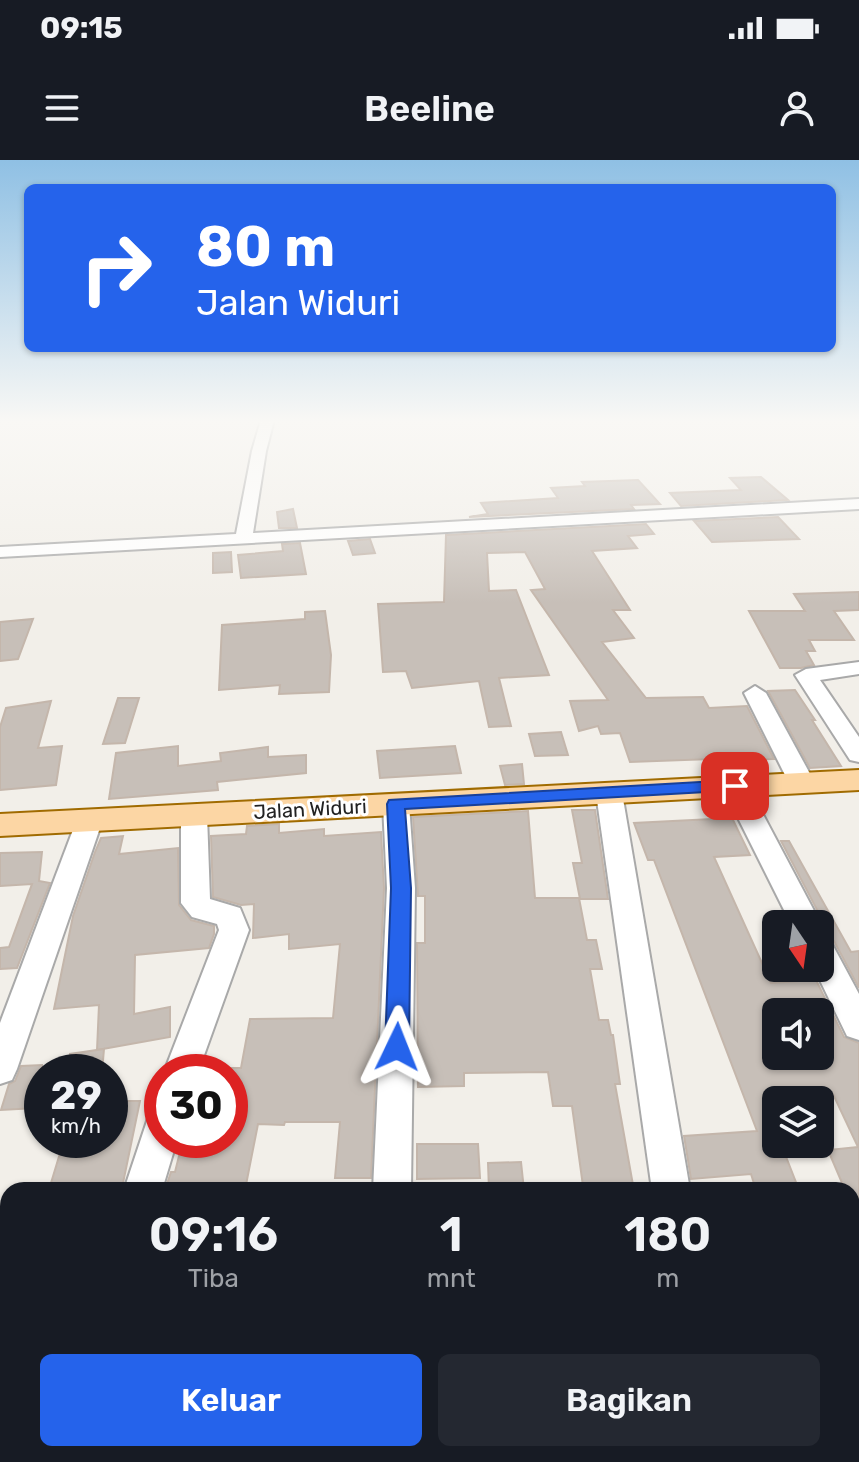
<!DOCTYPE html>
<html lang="id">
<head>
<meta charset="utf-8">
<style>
  body { margin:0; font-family:Rubik,sans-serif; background:#242831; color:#f1f3f6; height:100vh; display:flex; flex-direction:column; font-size:30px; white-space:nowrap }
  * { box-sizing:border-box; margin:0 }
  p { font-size:26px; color:#9ea1a6 }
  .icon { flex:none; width:44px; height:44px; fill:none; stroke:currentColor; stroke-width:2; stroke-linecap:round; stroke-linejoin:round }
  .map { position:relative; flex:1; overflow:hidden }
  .sheet { position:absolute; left:0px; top:1022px; width:860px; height:280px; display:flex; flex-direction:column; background:#171b24; border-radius:24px 24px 0 0; box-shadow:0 2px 6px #0004 }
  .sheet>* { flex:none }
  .hud { position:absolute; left:24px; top:24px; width:812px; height:168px; border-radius:12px; box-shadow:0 2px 6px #0004; background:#2563eb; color:#fff; overflow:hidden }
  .needle { width:52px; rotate:167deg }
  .fabs { position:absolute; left:762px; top:750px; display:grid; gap:16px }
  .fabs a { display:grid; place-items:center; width:72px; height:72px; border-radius:12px; background:#171b24; box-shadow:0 2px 6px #0004; font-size:40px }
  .speed { position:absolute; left:24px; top:894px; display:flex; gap:16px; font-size:40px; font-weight:700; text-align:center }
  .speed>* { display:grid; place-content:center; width:104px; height:104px; border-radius:50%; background:#171b24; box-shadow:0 2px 6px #0004; line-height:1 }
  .speed small { font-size:20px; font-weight:400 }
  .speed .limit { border:12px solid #d22; background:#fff; color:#111 }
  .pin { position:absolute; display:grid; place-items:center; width:68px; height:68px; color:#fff; margin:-34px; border-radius:16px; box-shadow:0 4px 12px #0006 }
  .me { position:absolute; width:88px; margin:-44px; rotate:2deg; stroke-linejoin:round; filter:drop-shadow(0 0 6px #0008) }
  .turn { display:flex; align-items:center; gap:28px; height:168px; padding:0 40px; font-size:36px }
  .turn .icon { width:104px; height:104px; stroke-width:2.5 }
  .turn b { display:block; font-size:56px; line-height:68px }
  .eta { display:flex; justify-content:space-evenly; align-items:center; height:136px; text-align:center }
  .eta b { font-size:48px; font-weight:600; line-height:56px }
  .button { display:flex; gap:16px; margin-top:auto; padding:16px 40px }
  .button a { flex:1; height:92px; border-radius:12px; background:#2563eb; color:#fff; font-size:32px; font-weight:600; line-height:92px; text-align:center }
  .button a+a { background:#242831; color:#f1f3f6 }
  .status { display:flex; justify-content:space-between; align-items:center; height:56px; padding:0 40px; background:#171b24; direction:ltr }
  .status svg { height:22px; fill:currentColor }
  header { display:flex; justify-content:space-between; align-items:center; height:104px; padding:0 40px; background:#171b24; font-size:36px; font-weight:600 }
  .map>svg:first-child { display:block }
  .building { fill:#c7bfb8; stroke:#c4b6ab; stroke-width:2; fill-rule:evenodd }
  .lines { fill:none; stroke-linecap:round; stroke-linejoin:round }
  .minor-casing { stroke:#a9a9a9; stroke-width:4 }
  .major-casing { stroke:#a06b00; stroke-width:4 }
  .minor { fill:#fff; fill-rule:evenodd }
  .major { fill:#fcd6a4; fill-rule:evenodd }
  .route { fill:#2563eb; stroke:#184099; stroke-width:2 }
  .labels { text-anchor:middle; stroke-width:6; stroke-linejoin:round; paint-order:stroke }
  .street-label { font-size:20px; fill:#222; stroke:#fff }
</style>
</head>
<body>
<div class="status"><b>09:15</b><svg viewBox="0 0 49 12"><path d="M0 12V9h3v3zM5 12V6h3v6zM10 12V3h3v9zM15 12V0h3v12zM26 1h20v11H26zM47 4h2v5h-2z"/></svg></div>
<header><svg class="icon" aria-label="menu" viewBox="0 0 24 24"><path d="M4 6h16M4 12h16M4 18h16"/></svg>Beeline<svg class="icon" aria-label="person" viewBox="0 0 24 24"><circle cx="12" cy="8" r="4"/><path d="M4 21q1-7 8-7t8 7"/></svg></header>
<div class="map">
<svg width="859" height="1302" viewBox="0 0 859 1302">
  <rect width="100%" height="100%" fill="#f2efe9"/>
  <!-- building -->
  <g class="building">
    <path d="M761,317L788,340L681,346L670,333L741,330L730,318Z"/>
    <path d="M638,320L660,344L631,345L634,349L469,357L488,354L481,343L558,338L551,328L585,326L582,322Z"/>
    <path d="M293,349L297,368H279L277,352Z"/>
    <path d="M778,357L799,379L712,382L694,361Z"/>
    <path d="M646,364L654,374L628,376L637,388L592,391L630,450H613L634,478L602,482L646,538L703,537L709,548L747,546L774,599L739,600L744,610L718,611L712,599L630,602L620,573L601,574L598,566L579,571L570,541L608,540L531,430L545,429L525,392L487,393L489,431L516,430L549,515L499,518L511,566L489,567L479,521L412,528L406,511L383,512L378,444L444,442L446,375Z"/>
    <path d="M370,379L375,393L353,395L348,381Z"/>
    <path d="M300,383L306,414L241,418L238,395L283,391L282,384Z"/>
    <path d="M231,392L232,412L213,413V393Z"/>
    <path d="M859,432V450L834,451L854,480H809L815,491H806L814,505L801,508H780L749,451H805L794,434Z"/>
    <path d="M325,451L331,495L329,532L279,534L280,525L219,530L222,465L305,459V452Z"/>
    <path d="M33,459L18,499L0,501V462Z"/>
    <path d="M795,530L815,560H812L841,606L810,608L768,531Z"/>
    <path d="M118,538H139L125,583L103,584Z"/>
    <path d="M51,541L38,588L62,586L56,625L0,630V567L6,548Z"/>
    <path d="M561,572L568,595L535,596L529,574Z"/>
    <path d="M178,586V606L221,601L220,593L268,587V597L306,595V613L217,622L218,630L109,639L116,593Z"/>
    <path d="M455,586L461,613L380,618L377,591Z"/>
    <path d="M522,604L524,624L505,625L500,606Z"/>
    <path d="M572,650H595L608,739H580L573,703H582Z"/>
    <path d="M528,651L535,738H579L587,780H596L602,809H590L599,860H608L611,875H613L620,924H615L633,1025L583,1026L572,946H553L548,912L464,913V926L418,927L417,783H425V736H418L413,657Z"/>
    <path d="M732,658L750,695L714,697L771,823L816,820L844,877L859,883V1061L852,1045V1030H845L828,990L858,987L833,934L776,938V984H781L799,1030H756L751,1014L691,1019L684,976L757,971L654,700H648L634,663ZM776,852H820V896H776Z"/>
    <path d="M279,664V673L324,669V676L381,672L384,728L371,1018H335L340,962H285L284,965L258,964L245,1030H165L171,1012H175L183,980H230V908H241L250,859L333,858L340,784L289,789V774L253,778L254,744L241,745L213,737L211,676L246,674L247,666Z"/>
    <path d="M123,676L119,694L178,688L179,745L191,760L214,766V774L209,788L135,795L134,854L170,847V877L97,890L99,845L54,849L73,756L95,692L101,678Z"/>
    <path d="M781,681H789L851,792L859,791V828L834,781L820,775L824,763Z"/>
    <path d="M42,692L39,721L50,723L17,808L0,809V788L9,787L32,724L0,726V693Z"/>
    <path d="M104,889L102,912H68L70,894Z"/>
    <path d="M42,905V930L36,948L1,950L9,924L15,921L21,906Z"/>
    <path d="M110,941H140L123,1023H51L64,980H110Z"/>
    <path d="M417,984H478L480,1018L417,1019Z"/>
    <path d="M521,1002L524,1030H489L488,1003Z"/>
  </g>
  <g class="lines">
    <defs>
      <g id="minor">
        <path d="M261,260H274L266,291L253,373L859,339V349L0,397V387L236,374L252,291Z"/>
        <path d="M859,502V514L820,520L859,577V602L850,600L795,515L806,509Z"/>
        <path d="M755,526L766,533L815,623L811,629H793L789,623L744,533Z"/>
        <path d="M735,618L744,620L748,626L821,764L820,766L791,764L722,626L726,620Z"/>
        <path d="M609,625L618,627L622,633L690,1030H652L596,633L600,627Z"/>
        <path d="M396,636L405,638L409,644L415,728L411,1030H373L387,728L383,644L387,638Z"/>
        <path d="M194,646L203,649L207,655L210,739L240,748L249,770L198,912H164L219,770L217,764L192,757L181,743V655L185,649Z"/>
        <path d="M89,653L98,656L102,662L17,909L12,920L0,924V863L76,662L80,656Z"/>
        <path d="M820,778L831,782L859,834V880L847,876L814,808H820Z"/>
        <path d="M162,950V980H177L162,1030H124L149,955Z"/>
        <path d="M700,1294H748L750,1302H702Z"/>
      </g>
      <path id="major" d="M859,610V630L0,676V654Z"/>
    </defs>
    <!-- minor casing -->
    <use href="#minor" class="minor-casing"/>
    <!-- major casing -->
    <use href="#major" class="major-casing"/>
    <!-- minor -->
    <use href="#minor" class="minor"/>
    <!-- major -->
    <use href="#major" class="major"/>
  </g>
  <!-- sky -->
  <linearGradient id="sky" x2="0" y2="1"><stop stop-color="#8fc0e4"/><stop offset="0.59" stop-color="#f9f8f5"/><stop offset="1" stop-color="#f9f8f5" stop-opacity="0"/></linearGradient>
  <rect width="859" height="443" fill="url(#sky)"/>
  <!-- route -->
  <path class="route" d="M735,620L741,622L744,626L741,630L405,649L411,728L409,887L405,895L397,897L389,895L385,887L391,728L387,644L389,640Z"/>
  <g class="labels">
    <!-- street labels -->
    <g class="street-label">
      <text transform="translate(310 649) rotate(-3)" y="7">Jalan Widuri</text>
    </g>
  </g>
</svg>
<div class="fabs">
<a><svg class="needle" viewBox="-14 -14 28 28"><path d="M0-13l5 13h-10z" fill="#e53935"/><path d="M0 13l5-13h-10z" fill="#9ea1a6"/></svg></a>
<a><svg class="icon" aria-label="sound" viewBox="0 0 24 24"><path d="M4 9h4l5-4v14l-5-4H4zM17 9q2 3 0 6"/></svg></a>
<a><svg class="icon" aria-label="layers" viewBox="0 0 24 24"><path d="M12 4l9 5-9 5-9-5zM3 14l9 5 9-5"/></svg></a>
</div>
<div class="speed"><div>29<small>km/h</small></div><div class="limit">30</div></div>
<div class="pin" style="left:735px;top:626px;background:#d93025"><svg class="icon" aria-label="arrive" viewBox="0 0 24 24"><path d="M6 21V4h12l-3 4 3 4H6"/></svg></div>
<svg class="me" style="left:397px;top:887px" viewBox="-20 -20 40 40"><path d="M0-17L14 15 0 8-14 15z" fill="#2563eb" stroke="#fff" stroke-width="4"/></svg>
<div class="hud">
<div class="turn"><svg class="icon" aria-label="right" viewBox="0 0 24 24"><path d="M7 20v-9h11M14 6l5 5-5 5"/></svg><div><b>80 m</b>Jalan Widuri</div></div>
</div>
<section class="sheet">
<div class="eta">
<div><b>09:16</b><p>Tiba</p></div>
<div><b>1</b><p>mnt</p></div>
<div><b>180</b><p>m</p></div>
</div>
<div class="button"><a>Keluar</a><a>Bagikan</a></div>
</section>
</div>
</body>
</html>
